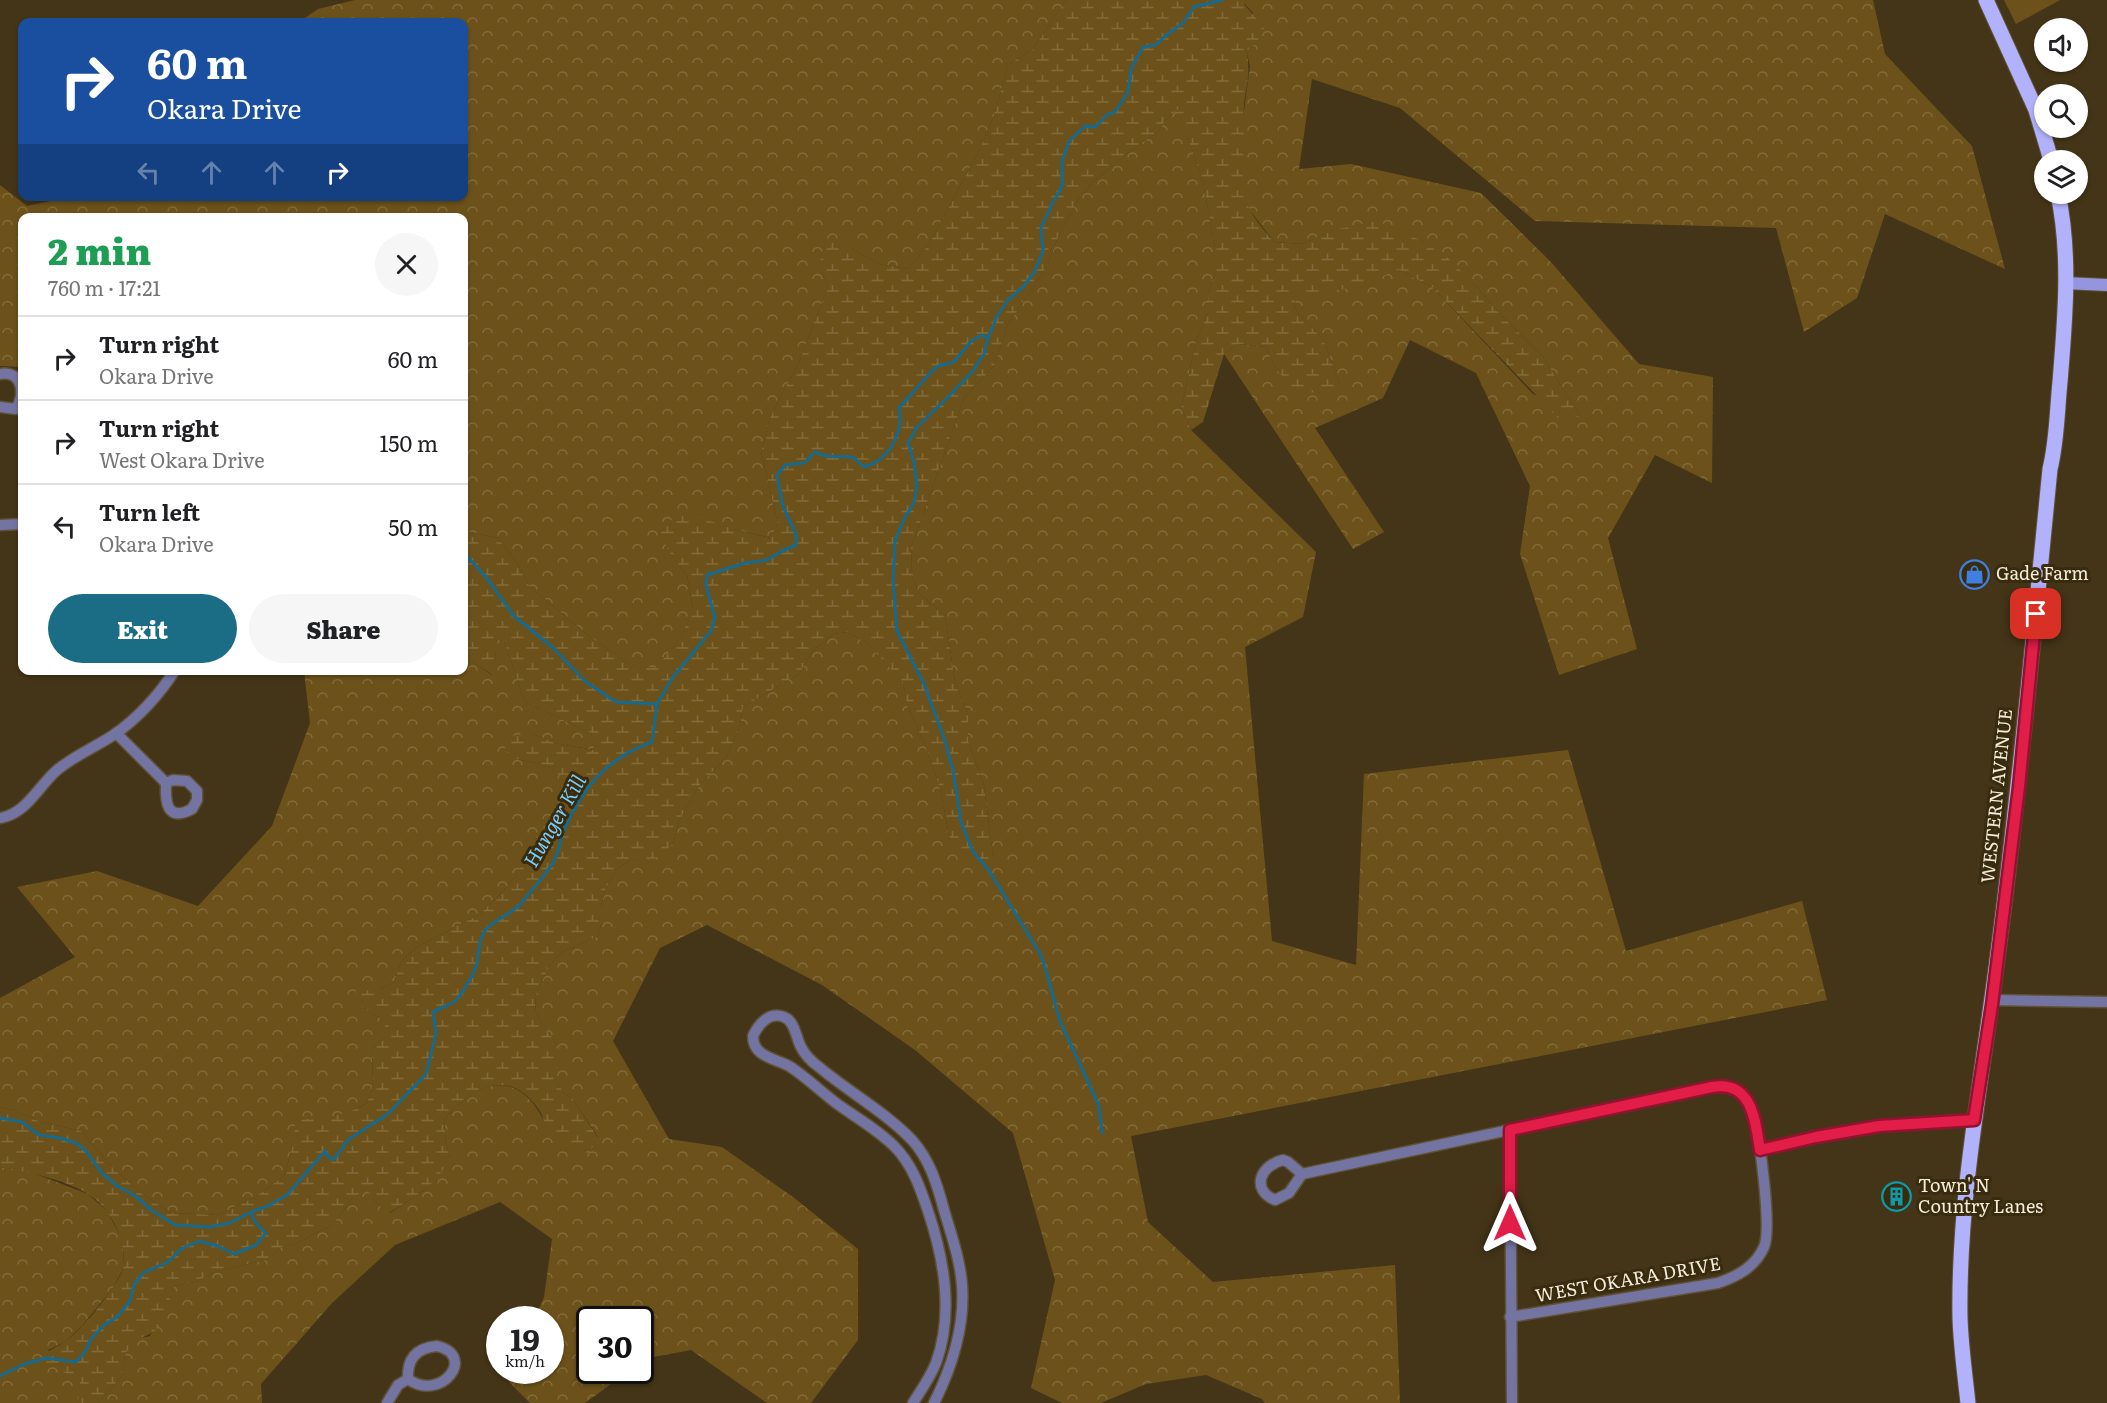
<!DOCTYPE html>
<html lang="en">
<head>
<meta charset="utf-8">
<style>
  body { margin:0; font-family:Literata,serif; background:#f6f6f6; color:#202124; height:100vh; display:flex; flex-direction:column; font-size:22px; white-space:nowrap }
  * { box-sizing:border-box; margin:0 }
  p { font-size:20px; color:#757577 }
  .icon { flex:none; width:33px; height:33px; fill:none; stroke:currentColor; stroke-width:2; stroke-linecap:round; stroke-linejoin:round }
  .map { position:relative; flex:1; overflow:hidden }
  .side { position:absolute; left:18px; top:213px; width:450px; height:462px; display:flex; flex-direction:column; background:#fff; border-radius:12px; box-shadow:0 2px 4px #0004 }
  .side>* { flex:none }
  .guide { position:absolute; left:18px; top:18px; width:450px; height:183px; border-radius:12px; box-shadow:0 2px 4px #0004; background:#1a4fa0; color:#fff; overflow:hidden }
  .controls { position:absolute; left:2034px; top:18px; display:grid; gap:12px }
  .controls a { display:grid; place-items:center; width:54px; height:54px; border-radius:50%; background:#fff; box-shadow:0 2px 4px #0004; font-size:30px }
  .speed { position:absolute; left:486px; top:1306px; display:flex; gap:12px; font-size:30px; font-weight:700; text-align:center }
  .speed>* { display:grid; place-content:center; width:78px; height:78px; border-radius:50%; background:#fff; box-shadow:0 2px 4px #0004; line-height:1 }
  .speed small { font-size:15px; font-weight:400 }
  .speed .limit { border:3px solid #111; border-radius:9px; background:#fff; color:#111 }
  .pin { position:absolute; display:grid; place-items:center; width:51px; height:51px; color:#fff; margin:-26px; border-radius:12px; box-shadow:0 3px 9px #0006 }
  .me { position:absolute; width:66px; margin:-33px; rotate:0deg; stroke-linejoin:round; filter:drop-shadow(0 0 4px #0008) }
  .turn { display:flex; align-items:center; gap:21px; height:126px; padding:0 30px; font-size:27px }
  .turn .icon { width:78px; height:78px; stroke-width:2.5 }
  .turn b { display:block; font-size:42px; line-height:51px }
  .lanes { display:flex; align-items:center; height:57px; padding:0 30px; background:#0003; justify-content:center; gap:30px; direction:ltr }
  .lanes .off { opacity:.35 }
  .round { display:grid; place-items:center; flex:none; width:63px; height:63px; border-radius:32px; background:#f6f6f6 }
  .overview { display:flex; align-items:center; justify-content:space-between; height:102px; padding:0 30px }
  h1 { font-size:36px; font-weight:800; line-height:45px; color:#1e9e55 }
  .cta { display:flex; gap:12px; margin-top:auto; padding:12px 30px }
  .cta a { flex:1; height:69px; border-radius:36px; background:#1b6d85; color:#fff; font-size:24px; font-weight:800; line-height:69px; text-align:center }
  .cta a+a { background:#f6f6f6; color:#202124 }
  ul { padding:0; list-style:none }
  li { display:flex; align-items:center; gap:18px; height:84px; padding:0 30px; border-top:2px solid #e0e0e0 }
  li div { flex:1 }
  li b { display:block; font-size:22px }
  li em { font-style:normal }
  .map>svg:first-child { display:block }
  .grass { fill:#6c521a }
  .forest { fill:url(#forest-crowns) }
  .wetland { fill:url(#wetland-marsh) }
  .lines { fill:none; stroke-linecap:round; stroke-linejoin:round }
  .stream { stroke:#166a8f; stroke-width:3 }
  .minor-casing { stroke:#605237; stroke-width:13 }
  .secondary-casing { stroke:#605237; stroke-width:14 }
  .primary-casing { stroke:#605237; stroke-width:17 }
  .minor { stroke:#7474a2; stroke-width:10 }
  .secondary { stroke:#9595de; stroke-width:12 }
  .primary { stroke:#b1b1fc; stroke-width:15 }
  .route-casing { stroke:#92132f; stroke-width:15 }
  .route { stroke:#e11d48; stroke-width:10 }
  .labels { text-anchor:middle; stroke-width:6; stroke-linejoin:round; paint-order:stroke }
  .poi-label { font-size:18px; fill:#f4ebda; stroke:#392b0d; text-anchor:start }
  .street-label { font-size:18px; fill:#f4ebda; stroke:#392b0d }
  .water-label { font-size:20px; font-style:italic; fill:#7cccf8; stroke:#392b0d }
</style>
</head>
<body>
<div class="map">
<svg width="2107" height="1403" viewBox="0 0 2107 1403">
  <defs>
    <pattern id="forest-crowns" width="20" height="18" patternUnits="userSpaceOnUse" patternTransform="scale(1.5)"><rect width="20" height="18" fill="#6c521a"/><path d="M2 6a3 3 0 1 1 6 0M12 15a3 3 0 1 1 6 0" fill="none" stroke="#826b3b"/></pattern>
    <pattern id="wetland-marsh" width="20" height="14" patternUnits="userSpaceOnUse" patternTransform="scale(1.5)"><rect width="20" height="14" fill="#6c521a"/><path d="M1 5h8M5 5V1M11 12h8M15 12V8" fill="none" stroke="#826b3b"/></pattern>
  </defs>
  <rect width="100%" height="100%" fill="#443518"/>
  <!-- grass -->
  <path class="grass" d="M2004,0H2060L2016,24Z"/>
  <!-- forest -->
  <g class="forest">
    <path d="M355,0H1066L1033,49L1008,65L994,116L977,155L929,244L908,269L879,264L847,246L822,272L828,287L800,360L771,415L761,451L778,524L771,538L733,529L670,553L687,575L693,609L681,637L656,669L630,665L589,636L530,587L517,563L498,538L464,531V218H22V367L0,366V185L27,206L75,196H464V22H299L318,9Z"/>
    <path d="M1246,0H1873L1885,54L1972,146L2005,269L1885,214L1857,298L1804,332L1776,228L1535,221L1400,108L1312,79L1299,169L1351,164L1481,193L1551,262L1639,364L1713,377L1712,483L1655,455L1608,538L1637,649L1559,675L1520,554L1530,486L1476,373L1410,340L1383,398L1315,428L1384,532L1353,549L1224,354L1238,344L1266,347L1275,368L1340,385L1324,341L1294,308L1297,293C1340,294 1360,283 1399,270L1432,287L1533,394L1580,416L1543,357L1501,315L1477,287L1448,259L1420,240L1334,230L1302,244L1274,242L1249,209L1242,190L1241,170L1244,148L1243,118L1250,66L1246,49L1253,13L1244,3Z"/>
    <path d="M1178,108L1203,182L1215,248V273L1208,294V313L1197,338L1181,408L1191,430L1316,552L1303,617L1245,647L1272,941L1356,965L1364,774L1568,750L1626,951L1802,901L1827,1000L1131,1136L1148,1222L1213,1282L1395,1265L1400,1403H1265L1262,1399L1206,1375L1146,1384L1101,1403H1062L1031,1388L1055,1280L1013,1133L915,1050L822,985L707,925L660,948L613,1041L669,1139L722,1147L793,1197L858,1249V1340L811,1403H767L691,1350L648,1358L641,1363L640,1320H590V1371H629L585,1403H530L509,1382L513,1371H550V1320H534L544,1297L552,1239L500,1202L395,1245L332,1303L261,1384L262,1403H98L122,1376L125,1355L133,1340L150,1336L170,1299L174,1286L195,1282L217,1271L266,1260L281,1247L295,1244L332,1225L352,1199L367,1189L376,1203L390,1213L423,1191L450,1157L446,1143L444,1120C480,1077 522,1068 547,1128L598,1137L573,1099L565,1094L557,1083V1045L536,1013L535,996L549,966L562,952L598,936L601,925V907L605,890L616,870L630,860L640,859L673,844L679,821L699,786L727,756L740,725L743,707L799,674L813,650L834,634L847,632L867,643L903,681L907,705L925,745L940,788L950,841L993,857L984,785L968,740V715L955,682L945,616L919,593L912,576L911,548L964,398L994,366L1007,326L1046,268L1059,235L1078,200L1096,179L1138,145L1157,133L1166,120Z"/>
    <path d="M493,635L505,644L525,702L591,733L595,750L559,744L530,733L516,759L546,765L568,781V794L548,819L525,857L516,875L506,888L480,914L417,947L402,960L394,982L379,990L363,1008L385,1021V1037L372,1049L373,1086L367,1103L348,1113L326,1118L294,1141L284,1176L255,1197L218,1215L171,1213L141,1193L110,1165L81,1131L41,1122L13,1110L0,1107V998L75,957L17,887L97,871L198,906L272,826L310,723L304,671L464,670V660L471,661L492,675L496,660Z"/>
    <path d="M0,1167L28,1171L88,1194L107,1211L123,1241L124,1267L113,1288L82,1326L65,1342L48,1350L68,1373L81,1381L78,1403H0Z"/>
  </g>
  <!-- wetland -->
  <path class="wetland" d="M1066,0H1246L1244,4L1264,28L1256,44L1246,49C1251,70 1247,83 1244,104C1243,120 1245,135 1244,150C1240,197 1243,206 1274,242L1302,244L1334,230L1377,221L1420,240L1448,258L1477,287L1501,315L1543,357L1580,416L1563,423L1432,287L1399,270L1357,286L1323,294H1297L1294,308L1324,341L1340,385L1320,393L1295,391L1275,368L1266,347L1238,344L1224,354L1203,422L1191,430L1181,408L1197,338L1208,313V294L1215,273V248L1203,182L1178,109L1166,120L1157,133L1138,145L1096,179L1078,200L1059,235L1046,268L1007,326L994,366L964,398L911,548L912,576L919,593L945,616L955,682L968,715V740L984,785L993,857L984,865L969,861L950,841L940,788L925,745L907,705L903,682L867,643L847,632L834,634L813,650L799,674L743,707L740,725L727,756L699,786L679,821L673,844L655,859L630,860L616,870L605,890L601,907V925L598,936L562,952L549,966L535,996L536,1013L557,1045V1083L565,1094L573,1099L598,1138L588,1154C570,1154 556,1143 547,1128C543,1122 543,1115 539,1110C509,1066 472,1087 444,1120L446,1143L450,1157C438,1185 414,1197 389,1213L376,1203L367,1190L352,1199L332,1225L295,1244L281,1247L266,1260L217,1271L195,1282L174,1286C164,1317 168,1330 133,1341L125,1355L122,1376L98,1403H78L80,1381L41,1360C49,1348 55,1349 66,1341C83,1328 99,1307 112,1289C116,1283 123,1272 124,1265C126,1238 110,1208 88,1194C66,1180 25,1171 0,1167V1107L13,1110L41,1122L81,1131L110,1165L141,1193L171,1213L218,1215L255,1197L284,1176L294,1141L295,1120C324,1118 341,1118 367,1103L373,1086L372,1049L385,1037V1021L363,1008L355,991L379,990L394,982L402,960L417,947L480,914L506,888L516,875L525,856L548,819L568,794L567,781L546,765L516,759L504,750L510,736L530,733L559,744L594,750L591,733L525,702L505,644L494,636L496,660L493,675L471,661L464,660V531L498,538L517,563L530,587L589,636L630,665L656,668L681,637L693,608L687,575L670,553L659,531L681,511L733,529L770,538L778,524L761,451L771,415L800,360L828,287L822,272L820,253L831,242L847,246L879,264L908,269L929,244L977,155L994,116L1008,65L1033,49Z"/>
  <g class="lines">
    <!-- stream -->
    <g class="stream">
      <path d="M988,338L984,354L973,371L948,397L917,427L908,443L914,462L917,486L914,503L904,519L895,541L893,579L897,631L924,684L944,738L953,770L961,822L973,852L988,869L1042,957L1060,1021L1099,1106L1102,1133"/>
      <path d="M464,553L485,576L514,616L551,646L586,682L616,702L657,704"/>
      <path d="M0,1118L22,1122L39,1135L60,1138L76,1143L86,1151L101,1172L117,1186L134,1195L150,1209L175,1225L209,1227L230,1223L251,1212"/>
      <path d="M0,1376L24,1364L47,1358L76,1362L85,1352L91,1339L104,1325L117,1317L130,1301L134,1285L143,1273L168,1262L181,1249L199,1241L218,1246L234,1254L256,1245L266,1233L255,1222L251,1212L268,1206L287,1195L325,1151L330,1159H334L349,1139L388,1114L426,1074L436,1034L433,1012C440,1008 447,1006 454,1002C460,998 476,971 477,963C479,954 478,945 482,936C490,919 512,916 523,901C533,888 546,875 554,861C559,852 560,840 564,830C583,787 607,758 652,742L657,704L673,677L711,631L715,618L706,585L707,575L745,563L767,560L782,551L796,545V534L783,507L777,475L785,465L804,463L815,452L825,456L853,457L864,467C889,460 904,433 899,408L931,372L938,366L954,362L971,341L982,335L988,338L998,314L1008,300L1024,286L1035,271L1043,250L1041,228L1052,204L1062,187V161L1069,141L1085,126L1095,127L1108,114L1115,112L1128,92L1131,69L1143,47L1156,45L1165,36L1183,23L1194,7L1222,0"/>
    </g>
    <defs>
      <g id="minor">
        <path d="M0,374C22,370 26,394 16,409L0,407"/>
        <path d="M0,525L22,524"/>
        <path d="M116,733L166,783"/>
        <path d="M173,780L187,781L197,791V800L192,809C167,822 165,803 166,783Z"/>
        <path d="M0,818C26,814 38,787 56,771C73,756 96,747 115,734C138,718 160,694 175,670"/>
        <path d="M1992,1000L2107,1002"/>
        <path d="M1510,1129L1512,1403"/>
        <path d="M1760,1150L1816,1137L1879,1126L1974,1120"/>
        <path d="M1283,1160L1288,1162L1302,1174L1289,1193L1275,1200C1250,1189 1261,1165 1283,1160Z"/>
        <path d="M1302,1174L1715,1086C1725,1086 1734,1086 1741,1093C1747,1099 1752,1110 1754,1118C1760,1140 1772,1229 1764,1247C1755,1267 1738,1276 1718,1283L1510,1317"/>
        <path d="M437,1346C478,1356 440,1403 408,1379C407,1359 416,1348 437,1346Z"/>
        <path d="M387,1403L398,1385L408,1379"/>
        <path d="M913,1403C921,1390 930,1378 936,1363C954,1313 944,1259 928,1211C920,1187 912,1164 894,1146C877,1129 855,1117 836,1103C820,1091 805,1076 789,1066C780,1061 768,1059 760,1052C755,1048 753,1043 753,1036C758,1025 769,1011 784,1017C795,1021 796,1038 801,1047C805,1055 812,1062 819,1067C849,1092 885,1112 912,1140C930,1160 937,1184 944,1210C951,1234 960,1259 962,1285C965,1325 952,1367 934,1403"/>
      </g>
      <path id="secondary" d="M2065,283L2107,285"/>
      <g id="primary">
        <path d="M1986,0L2036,110L2051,160"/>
        <path d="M1968,1403C1965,1375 1961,1347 1960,1318C1958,1196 1983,1074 1998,953C2019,792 2034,631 2050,469C2057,441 2057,411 2060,382C2065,320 2071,255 2058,194"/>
      </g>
    </defs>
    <!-- minor casing -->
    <use href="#minor" class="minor-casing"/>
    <!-- secondary casing -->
    <use href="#secondary" class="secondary-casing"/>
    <!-- primary casing -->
    <use href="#primary" class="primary-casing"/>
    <!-- minor -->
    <use href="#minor" class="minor"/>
    <!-- secondary -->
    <use href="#secondary" class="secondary"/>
    <!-- primary -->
    <use href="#primary" class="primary"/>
  </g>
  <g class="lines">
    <defs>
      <path id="route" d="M1510,1223V1130L1712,1087C1752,1080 1755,1120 1760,1150L1816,1137L1879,1126L1974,1120L1992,1005L2019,787L2036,614"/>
    </defs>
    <!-- route casing -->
    <use href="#route" class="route-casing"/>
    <!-- route -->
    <use href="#route" class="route"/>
  </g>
  <!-- icons -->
  <defs>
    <symbol id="shop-ring" viewBox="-11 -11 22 22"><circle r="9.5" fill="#392b0d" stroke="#3f7fe0" stroke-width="1.5"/><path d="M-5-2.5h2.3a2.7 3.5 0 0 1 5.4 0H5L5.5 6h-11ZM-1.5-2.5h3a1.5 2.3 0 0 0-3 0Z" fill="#3f7fe0"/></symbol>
    <symbol id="building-ring" viewBox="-11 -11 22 22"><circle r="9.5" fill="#392b0d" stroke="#0f9aa8" stroke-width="1.5"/><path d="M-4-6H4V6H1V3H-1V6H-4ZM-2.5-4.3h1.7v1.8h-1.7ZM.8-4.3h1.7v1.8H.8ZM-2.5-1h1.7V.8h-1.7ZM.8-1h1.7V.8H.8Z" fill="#0f9aa8"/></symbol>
  </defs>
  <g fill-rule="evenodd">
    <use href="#shop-ring" x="1958" y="558" width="33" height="33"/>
    <use href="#building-ring" x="1880" y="1180" width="33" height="33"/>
  </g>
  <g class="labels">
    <!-- poi labels -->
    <g class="poi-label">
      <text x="1996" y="580">Gade Farm</text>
      <text x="1918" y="1192">Town' N<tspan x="1918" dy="21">Country Lanes</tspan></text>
    </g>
    <!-- street labels -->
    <g class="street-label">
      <text transform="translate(1997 796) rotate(-84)" y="6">WESTERN AVENUE</text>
      <text transform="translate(1628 1280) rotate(-10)" y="6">WEST OKARA DRIVE</text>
    </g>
    <!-- water labels -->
    <g class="water-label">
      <text transform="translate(555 821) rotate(-60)" y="7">Hunger Kill</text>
    </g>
  </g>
</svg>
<div class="controls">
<a><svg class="icon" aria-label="sound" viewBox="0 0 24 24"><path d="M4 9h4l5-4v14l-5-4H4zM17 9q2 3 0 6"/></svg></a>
<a><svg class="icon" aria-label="search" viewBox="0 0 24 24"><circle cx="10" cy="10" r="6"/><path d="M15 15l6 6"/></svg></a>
<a><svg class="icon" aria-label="layers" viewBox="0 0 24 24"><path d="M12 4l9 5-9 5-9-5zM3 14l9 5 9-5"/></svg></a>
</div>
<div class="speed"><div>19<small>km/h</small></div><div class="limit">30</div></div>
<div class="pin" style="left:2036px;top:614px;background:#d93025"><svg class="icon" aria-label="arrive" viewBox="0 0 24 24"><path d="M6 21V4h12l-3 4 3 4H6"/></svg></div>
<svg class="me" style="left:1510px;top:1223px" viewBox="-20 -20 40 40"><path d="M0-17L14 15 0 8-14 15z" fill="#e11d48" stroke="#fff" stroke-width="4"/></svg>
<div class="guide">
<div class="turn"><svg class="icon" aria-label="right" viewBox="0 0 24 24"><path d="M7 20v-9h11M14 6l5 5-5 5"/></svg><div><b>60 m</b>Okara Drive</div></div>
<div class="lanes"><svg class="icon off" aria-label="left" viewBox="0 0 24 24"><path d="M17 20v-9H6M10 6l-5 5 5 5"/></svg><svg class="icon off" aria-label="ahead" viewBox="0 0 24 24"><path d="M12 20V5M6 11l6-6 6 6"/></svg><svg class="icon off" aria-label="ahead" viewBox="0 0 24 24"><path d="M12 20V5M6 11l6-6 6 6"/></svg><svg class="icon" aria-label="right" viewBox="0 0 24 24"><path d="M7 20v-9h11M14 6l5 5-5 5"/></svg></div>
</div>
<section class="side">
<div class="overview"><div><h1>2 min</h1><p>760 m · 17:21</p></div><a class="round"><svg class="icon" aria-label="close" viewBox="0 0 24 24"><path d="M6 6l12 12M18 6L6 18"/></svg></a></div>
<ul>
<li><svg class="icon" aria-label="right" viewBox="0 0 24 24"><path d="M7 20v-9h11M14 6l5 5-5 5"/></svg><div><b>Turn right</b><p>Okara Drive</p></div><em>60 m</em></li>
<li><svg class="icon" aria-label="right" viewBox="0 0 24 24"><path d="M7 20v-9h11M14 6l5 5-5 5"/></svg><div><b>Turn right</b><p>West Okara Drive</p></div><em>150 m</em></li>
<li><svg class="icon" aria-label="left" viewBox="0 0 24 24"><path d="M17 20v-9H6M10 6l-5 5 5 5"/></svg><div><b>Turn left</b><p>Okara Drive</p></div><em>50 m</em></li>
</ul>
<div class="cta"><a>Exit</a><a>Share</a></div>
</section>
</div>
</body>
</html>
